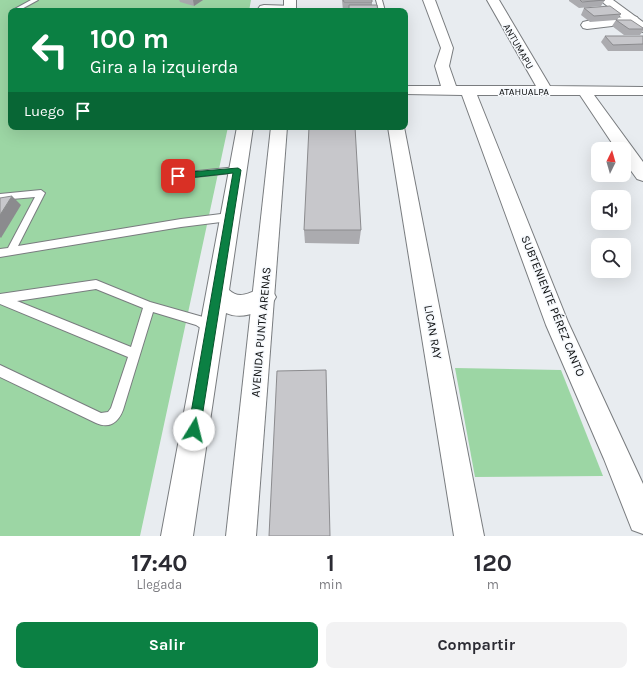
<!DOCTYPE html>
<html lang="es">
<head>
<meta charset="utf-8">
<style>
  body { margin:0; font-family:Karla,sans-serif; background:#f2f2f3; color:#2b2b33; height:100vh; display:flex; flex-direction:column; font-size:15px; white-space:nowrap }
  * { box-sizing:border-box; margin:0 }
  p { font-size:13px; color:#7c7c81 }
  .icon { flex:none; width:22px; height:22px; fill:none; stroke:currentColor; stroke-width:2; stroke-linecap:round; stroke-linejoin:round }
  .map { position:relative; height:536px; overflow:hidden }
  .sheet { display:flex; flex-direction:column; background:#fff; flex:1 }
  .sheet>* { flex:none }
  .guide { position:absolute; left:8px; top:8px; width:400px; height:122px; border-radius:8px; box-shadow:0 4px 16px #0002; background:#0b8043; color:#fff; overflow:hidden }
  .needle { width:26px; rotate:5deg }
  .buttons { position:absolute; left:591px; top:142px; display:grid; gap:8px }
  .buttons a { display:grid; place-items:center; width:40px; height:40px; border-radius:8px; background:#fff; box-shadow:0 4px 16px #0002; font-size:20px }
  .pin { position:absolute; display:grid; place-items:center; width:34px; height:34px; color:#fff; margin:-17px; border-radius:8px; box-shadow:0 2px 6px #0006 }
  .me { position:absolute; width:44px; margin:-22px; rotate:9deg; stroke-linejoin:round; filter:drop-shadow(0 0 3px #0008) }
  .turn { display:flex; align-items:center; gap:14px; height:84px; padding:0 16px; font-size:18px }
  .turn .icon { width:52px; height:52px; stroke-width:2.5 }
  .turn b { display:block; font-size:28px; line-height:34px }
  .then { display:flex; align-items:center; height:38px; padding:0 16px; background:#0003; gap:8px; font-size:15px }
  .eta { display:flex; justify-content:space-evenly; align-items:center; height:68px; text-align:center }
  .eta b { font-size:24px; font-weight:700; line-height:28px }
  .primary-button { display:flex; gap:8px; margin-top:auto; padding:8px 16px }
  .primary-button a { flex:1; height:46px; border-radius:8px; background:#0b8043; color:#fff; font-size:16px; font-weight:700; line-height:46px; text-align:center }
  .primary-button a+a { background:#f2f2f3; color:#2b2b33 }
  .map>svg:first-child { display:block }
  .green { fill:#9cd6a4 }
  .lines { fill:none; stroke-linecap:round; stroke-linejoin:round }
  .lane-casing { stroke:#797c7f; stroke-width:2 }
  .street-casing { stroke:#797c7f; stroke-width:2 }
  .secondary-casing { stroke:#797c7f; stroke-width:2 }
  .lane { fill:#fff; fill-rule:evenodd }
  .street { fill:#fff; fill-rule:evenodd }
  .secondary { fill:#fff; fill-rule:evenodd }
  .wall { fill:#ababaf }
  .shaded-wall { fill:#8b8b8e }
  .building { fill:#c7c7cb; stroke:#8b8b8e }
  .route { fill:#0b8043; stroke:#07532c }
  .labels { text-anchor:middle; stroke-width:3; stroke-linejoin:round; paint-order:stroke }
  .far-street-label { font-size:10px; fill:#0e1011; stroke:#f6f9fd }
  .street-label { font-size:12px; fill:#0e1011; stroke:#f6f9fd }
</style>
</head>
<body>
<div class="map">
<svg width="643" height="536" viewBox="0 0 643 536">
  <rect width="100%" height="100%" fill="#e8ecf0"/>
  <!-- green -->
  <g class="green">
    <path d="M0,0H251L249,11H11V127H228L140,536H0Z"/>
    <path d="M455,368L561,370L603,476L475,477Z"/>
  </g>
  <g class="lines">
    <defs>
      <g id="lane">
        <path d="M31,0H38L18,11H11Z"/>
        <path d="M376,0H382L385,11H379Z"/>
        <path d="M237,167L240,168L241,170L240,172L178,179L174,176L178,173Z"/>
        <path d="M41,190L45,193L18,246L181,219L229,213L234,217L229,221L181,227L0,257V249L8,248L35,197L0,200V194Z"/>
        <path d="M96,280L150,302L203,317L214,325L216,329L214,333L210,334L196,325L153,312L123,410C118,423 109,429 96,423L0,377V365L101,413L108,412L111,408L128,357L0,304V294ZM96,289L143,308L131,347L17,301Z"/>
      </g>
      <g id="street">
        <rect x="284" y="0" width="12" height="11"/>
        <path d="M423,0H435L453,48L449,66L456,86H536L487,0H499L550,86L643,87V95H594L643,162V181L637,179L624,161V149H616L580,95H477L568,322L643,484V534L632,530L604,459L546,325L462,95L405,94V86H441L435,66L441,48Z"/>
        <path d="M633,16L637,17L639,20L637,23L587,29L583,28L581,25L583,22L587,21Z"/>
        <path d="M271,127H287L256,536H226Z"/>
        <path d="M388,127H404L484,536H454Z"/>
      </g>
      <g id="secondary">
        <path d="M600,0H613L643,22V32L638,31Z"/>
        <path d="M264,5L294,6L296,9L295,11H259L258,9L260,6Z"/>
        <path d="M237,127H253L229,290C240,301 252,291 264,287L272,290L276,297L272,304C257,313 242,320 226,313L193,536H161Z"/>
      </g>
    </defs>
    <!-- lane casing -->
    <use href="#lane" class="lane-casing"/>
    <!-- street casing -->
    <use href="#street" class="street-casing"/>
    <!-- secondary casing -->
    <use href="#secondary" class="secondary-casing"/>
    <!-- lane -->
    <use href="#lane" class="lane"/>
    <!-- street -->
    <use href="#street" class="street"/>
    <!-- secondary -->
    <use href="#secondary" class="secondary"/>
  </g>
  <!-- wall -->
  <g class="wall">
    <path d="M179,0H203L194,6L180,2Z"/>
    <path d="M342,0H372V5L378,11H343Z"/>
    <path d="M569,0H605L601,6L579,8L569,1Z"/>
    <path d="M584,8L621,14L617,20L643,28V31L640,35H624L612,26L616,20L590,22L581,15Z"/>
    <path d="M605,36H643V51H608L601,42Z"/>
    <path d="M304,230H361L359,244L305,243Z"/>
  </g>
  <!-- shaded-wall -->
  <g class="shaded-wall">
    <path d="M193,0H203L194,6Z"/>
    <path d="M12,196L21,205L1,238L0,237V215Z"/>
  </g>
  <!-- building -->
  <g class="building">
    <path d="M343,0H372V2H344Z"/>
    <path d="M580,0H605L582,2Z"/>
    <path d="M349,5H377L378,11H349Z"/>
    <path d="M610,6L621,14L594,16L584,8Z"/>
    <path d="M616,20H631L643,28V29H629Z"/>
    <path d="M605,36H643V44L613,45Z"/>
    <path d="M309,127H355L361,230H304Z"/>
    <path d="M12,196L0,215V198Z"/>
    <path d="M326,370L330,536H269L277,371Z"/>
  </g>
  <!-- route -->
  <path class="route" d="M238,168L241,170L200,430L198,434L194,436L190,434L188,430L233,173L178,179L174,176L178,173Z"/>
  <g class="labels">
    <!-- far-street labels -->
    <g class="far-street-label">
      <text transform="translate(519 46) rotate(60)" y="4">ANTUMAPU</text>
      <text x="524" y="95">ATAHUALPA</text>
    </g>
    <!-- street labels -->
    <g class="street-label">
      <text transform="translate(553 306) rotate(68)" y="4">SUBTENIENTE PÉREZ CANTO</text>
      <text transform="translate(261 332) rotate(-85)" y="4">AVENIDA PUNTA ARENAS</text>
      <text transform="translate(433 332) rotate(80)" y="4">LICAN RAY</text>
    </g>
  </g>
</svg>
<div class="buttons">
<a><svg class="needle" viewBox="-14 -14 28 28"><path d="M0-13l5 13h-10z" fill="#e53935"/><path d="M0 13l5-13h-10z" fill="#7c7c81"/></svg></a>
<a><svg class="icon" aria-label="sound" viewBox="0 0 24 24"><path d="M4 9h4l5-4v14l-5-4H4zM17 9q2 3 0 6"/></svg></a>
<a><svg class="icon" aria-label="search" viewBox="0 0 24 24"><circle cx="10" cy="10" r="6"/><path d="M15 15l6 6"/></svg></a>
</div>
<div class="pin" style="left:178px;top:176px;background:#d93025"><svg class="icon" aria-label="arrive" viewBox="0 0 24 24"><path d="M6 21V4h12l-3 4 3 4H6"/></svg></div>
<svg class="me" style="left:194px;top:430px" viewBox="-20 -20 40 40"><circle r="19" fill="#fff"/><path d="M0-13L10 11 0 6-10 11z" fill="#0b8043"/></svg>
<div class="guide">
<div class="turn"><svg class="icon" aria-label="left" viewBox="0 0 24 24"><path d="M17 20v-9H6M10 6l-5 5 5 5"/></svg><div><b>100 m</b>Gira a la izquierda</div></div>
<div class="then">Luego<svg class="icon" aria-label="arrive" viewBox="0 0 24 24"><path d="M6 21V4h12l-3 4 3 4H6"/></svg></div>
</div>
</div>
<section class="sheet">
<div class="eta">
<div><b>17:40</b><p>Llegada</p></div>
<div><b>1</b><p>min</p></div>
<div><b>120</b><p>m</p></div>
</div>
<div class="primary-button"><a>Salir</a><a>Compartir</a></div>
</section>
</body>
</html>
